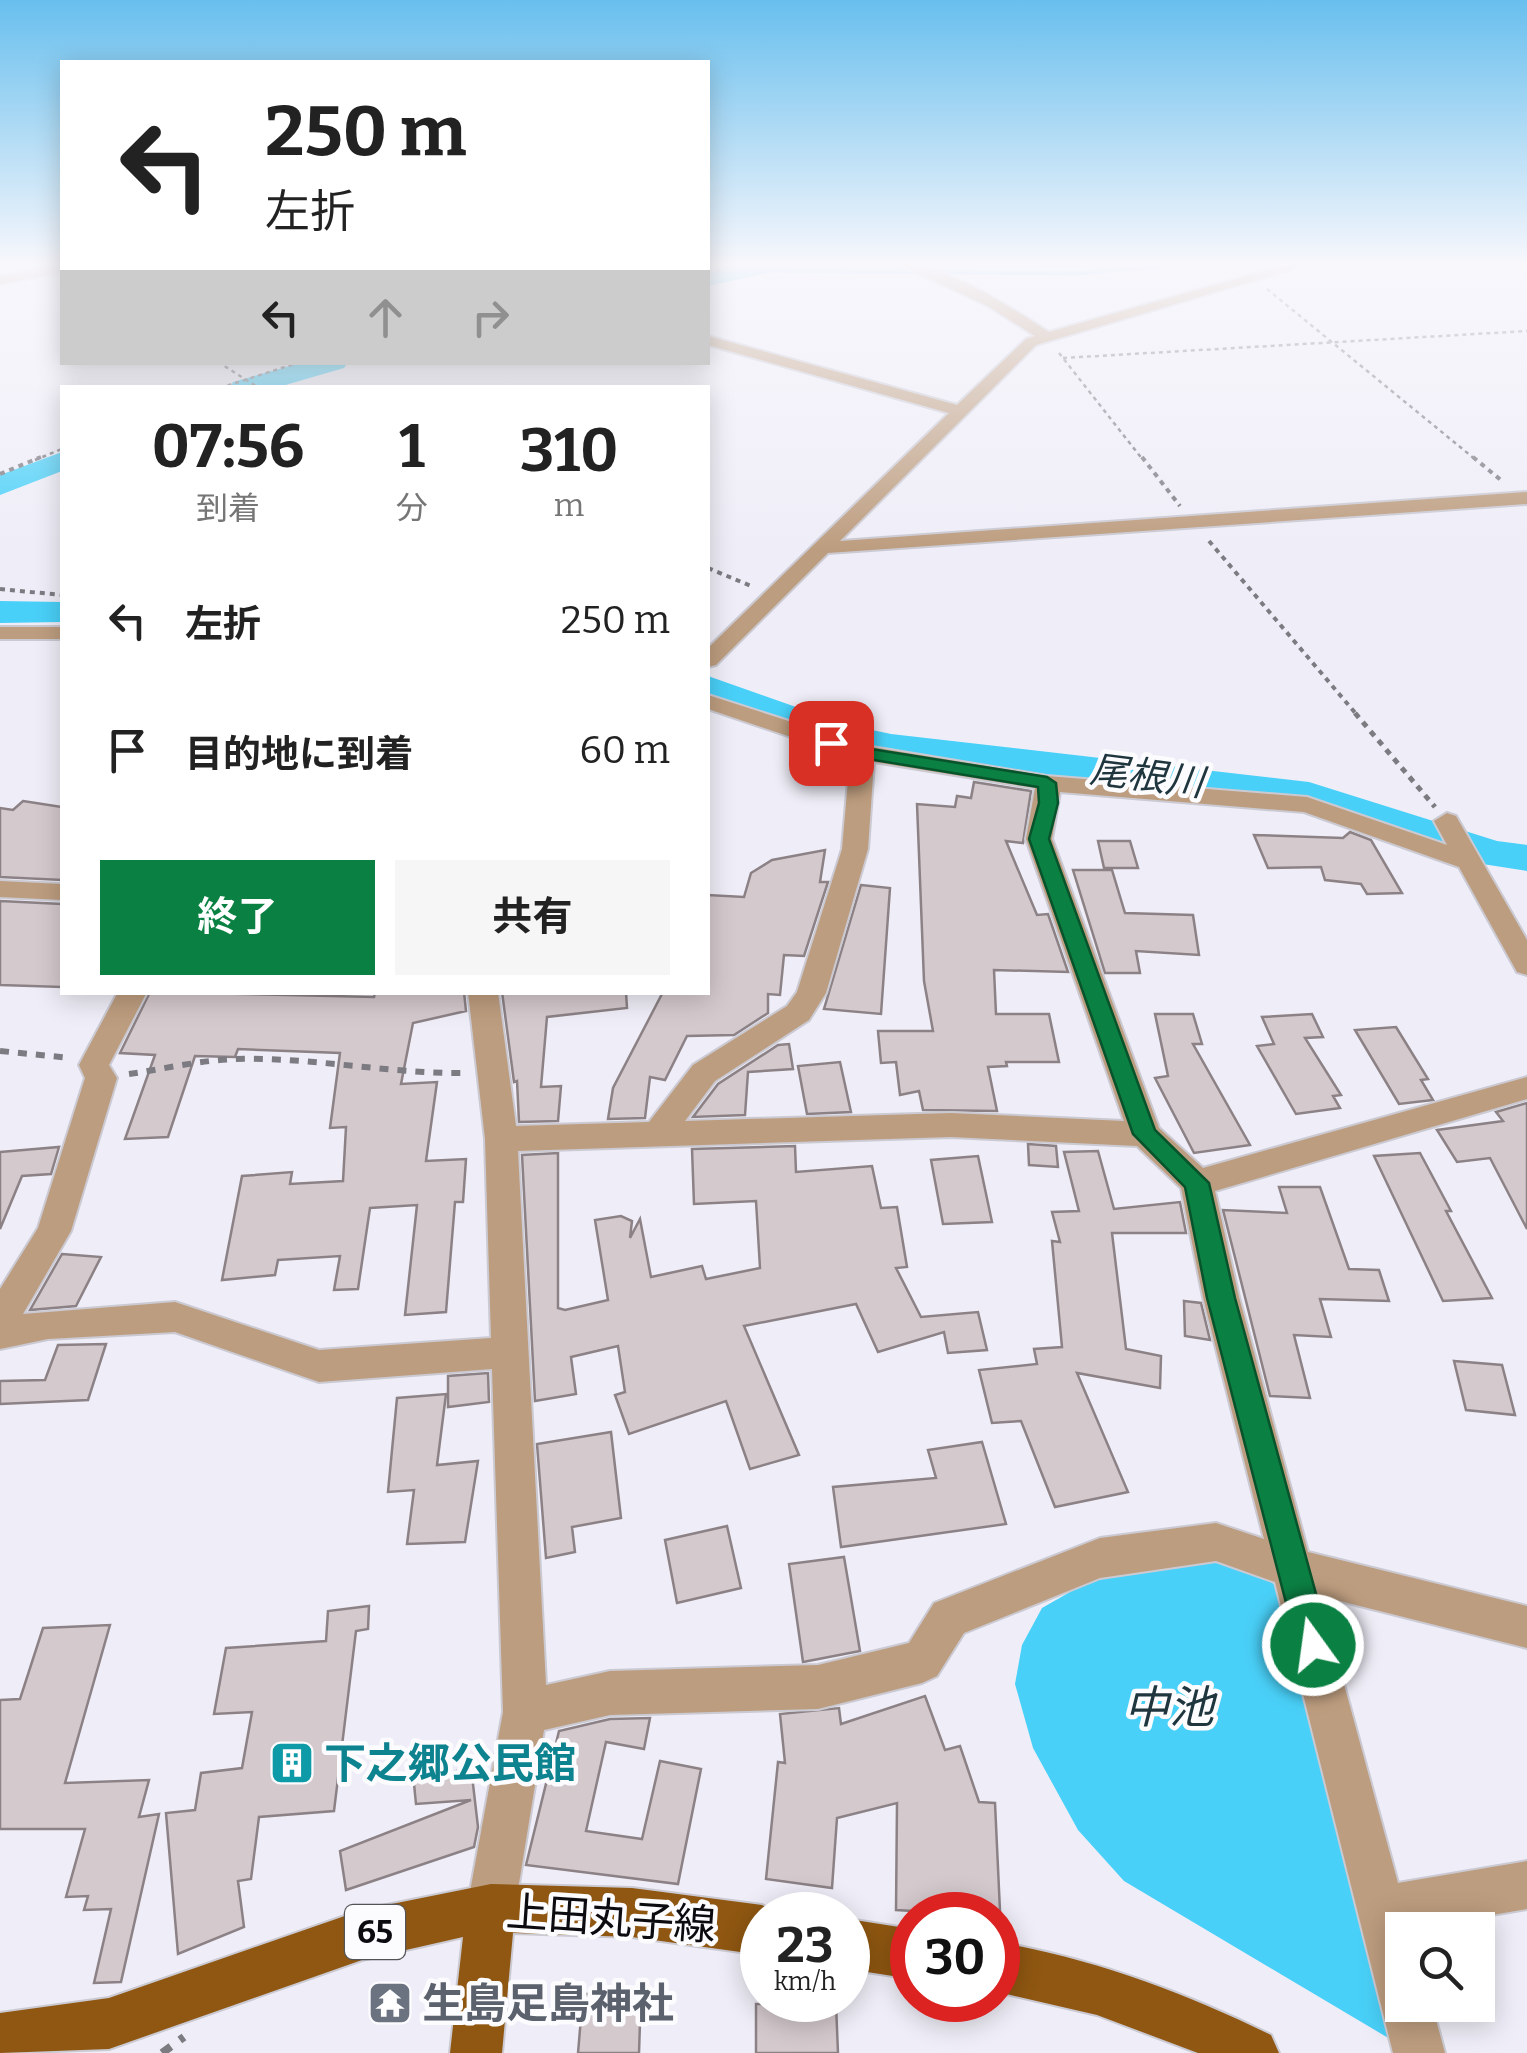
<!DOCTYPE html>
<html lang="ja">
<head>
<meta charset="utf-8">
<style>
  body { margin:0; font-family:Bitter,"Noto Sans JP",serif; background:#f6f6f6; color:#222; height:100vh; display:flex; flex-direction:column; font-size:38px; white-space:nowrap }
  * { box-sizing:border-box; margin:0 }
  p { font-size:32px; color:#767676 }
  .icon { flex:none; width:55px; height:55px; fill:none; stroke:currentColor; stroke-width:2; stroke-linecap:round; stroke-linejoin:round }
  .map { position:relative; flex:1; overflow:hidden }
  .side { position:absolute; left:60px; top:385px; width:650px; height:610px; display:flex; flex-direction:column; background:#fff; border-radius:0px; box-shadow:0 5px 25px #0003 }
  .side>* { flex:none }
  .hud { position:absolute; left:60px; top:60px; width:650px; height:305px; border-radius:0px; box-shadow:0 5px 25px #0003; background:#fff; color:#222; overflow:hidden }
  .fabs { position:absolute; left:1385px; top:1912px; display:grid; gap:20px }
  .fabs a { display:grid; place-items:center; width:110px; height:110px; border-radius:0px; background:#fff; box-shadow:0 5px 25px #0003; font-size:50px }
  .speed { position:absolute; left:740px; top:1892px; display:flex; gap:20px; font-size:50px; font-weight:700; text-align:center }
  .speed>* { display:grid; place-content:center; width:130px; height:130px; border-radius:50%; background:#fff; box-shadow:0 5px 25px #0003; line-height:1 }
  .speed small { font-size:25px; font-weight:400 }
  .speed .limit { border:15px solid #d22; background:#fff; color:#111 }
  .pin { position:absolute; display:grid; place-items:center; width:85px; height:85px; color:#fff; margin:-42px; border-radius:20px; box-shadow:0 5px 15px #0006 }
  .me { position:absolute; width:110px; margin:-55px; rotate:346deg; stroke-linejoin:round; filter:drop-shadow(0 0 8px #0008) }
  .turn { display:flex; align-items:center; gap:35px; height:210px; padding:0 40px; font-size:45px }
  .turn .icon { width:130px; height:130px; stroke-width:2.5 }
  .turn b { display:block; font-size:70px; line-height:85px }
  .lanes { display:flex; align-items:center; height:95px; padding:0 40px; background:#0003; justify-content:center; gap:50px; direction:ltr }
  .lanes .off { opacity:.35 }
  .eta { display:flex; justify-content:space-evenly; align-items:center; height:170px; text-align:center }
  .eta b { font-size:60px; font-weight:700; line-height:70px }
  .primary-button { display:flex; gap:20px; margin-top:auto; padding:20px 40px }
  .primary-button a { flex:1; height:115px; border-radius:0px; background:#0b8043; color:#fff; font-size:40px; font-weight:700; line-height:115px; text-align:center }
  .primary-button a+a { background:#f6f6f6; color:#222 }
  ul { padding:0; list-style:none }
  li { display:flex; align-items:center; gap:30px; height:130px; padding:0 40px }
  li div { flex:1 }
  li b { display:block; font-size:38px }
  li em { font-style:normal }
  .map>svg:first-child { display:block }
  .water { fill:#49d0f8 }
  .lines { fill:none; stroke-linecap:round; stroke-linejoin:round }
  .stream { stroke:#49d0f8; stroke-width:5 }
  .river { fill:#49d0f8; fill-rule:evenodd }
  .building { fill:#d4c9cd; stroke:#8c8286; stroke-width:2.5 }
  .minor-casing { stroke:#cbcad3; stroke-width:4 }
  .major-casing { stroke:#cbcad3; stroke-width:4 }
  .path-far4 { stroke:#7c7b82; stroke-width:2.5; stroke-dasharray:4 4; stroke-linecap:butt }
  .path-far3 { stroke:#7c7b82; stroke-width:4; stroke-dasharray:5 5; stroke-linecap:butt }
  .path-far2 { stroke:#7c7b82; stroke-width:5; stroke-dasharray:6 6; stroke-linecap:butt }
  .path-far1 { stroke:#7c7b82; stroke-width:6; stroke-dasharray:9 9; stroke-linecap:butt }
  .path { stroke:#7c7b82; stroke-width:8; stroke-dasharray:11 11; stroke-linecap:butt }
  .minor { fill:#bd9d7f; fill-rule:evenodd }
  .major { fill:#8f5711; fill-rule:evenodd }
  .route { fill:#0b8043; stroke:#07532c; stroke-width:2.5 }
  .labels { text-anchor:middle; stroke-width:9; stroke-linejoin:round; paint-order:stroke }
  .shield { fill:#fcfcfe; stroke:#545357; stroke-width:2.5 }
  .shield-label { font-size:32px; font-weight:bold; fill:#0c0b0f }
  .water-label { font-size:38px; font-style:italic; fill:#20363e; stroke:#fcfcfe }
  .near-culture-label { font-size:42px; font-weight:bold; fill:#0d838f; stroke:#fcfcfe; text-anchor:start }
  .near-street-label { font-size:42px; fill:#0c0b0f; stroke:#fcfcfe }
  .near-worship-label { font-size:42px; font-weight:bold; fill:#5b616d; stroke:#fcfcfe; text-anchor:start }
  .near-water-label { font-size:45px; font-style:italic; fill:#20363e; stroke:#fcfcfe }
</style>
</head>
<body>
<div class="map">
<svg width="1527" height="2053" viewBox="0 0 1527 2053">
  <rect width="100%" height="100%" fill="#efeef8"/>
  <!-- water -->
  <path class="water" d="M1244,1562L1286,1593L1390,2039L1124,1881L1078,1830L1033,1748L1015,1684L1022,1645L1042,1608L1084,1584L1153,1563Z"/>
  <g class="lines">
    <!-- stream -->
    <path class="stream" d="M750,270L1078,273L1187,263"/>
    <!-- river -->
    <g class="river">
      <path d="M752,263H794L791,268L708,286V272Z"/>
      <path d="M304,362H348L344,368L275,388H230L233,382Z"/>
      <path d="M62,452V471L0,495V475Z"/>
      <path d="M0,601L62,602V622L0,623Z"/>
      <path d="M708,676L844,724L891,734L1309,782L1497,841L1527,845V871L1476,863L1303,807L891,758L820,742L708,700Z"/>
    </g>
  </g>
  <!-- building -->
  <g class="building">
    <path d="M974,782L1031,791L1023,843L1006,841L1037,915L1048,914L1068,972L994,970L996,1014H1049L1059,1062H1006L1007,1066L988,1067L997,1111L923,1110L919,1091L900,1095L896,1062L881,1063L878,1031H933L924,981L917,804L955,807L957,796L971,798Z"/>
    <path d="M23,801L62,807V880L0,877V808L13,810Z"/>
    <path d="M1350,832L1371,840L1402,893L1367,894L1361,884L1325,880L1321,867L1268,868L1254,835L1343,838Z"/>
    <path d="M1098,841H1130L1138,868H1104Z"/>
    <path d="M825,850L820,882H828L804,956L784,955L780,995L768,994V1013L734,1035L687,1036L665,1080L650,1077L645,1118L608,1119L613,1088L663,992H708V895L744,897L751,873L772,860Z"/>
    <path d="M1073,870H1112L1125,913L1193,915L1199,955L1136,951L1140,973H1105Z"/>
    <path d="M861,885L890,888L881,1014L824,1009Z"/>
    <path d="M0,901L62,904V987L0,985Z"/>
    <path d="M150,992L374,997L375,992H464L466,1011L413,1023L401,1084L437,1082L426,1161L466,1159L463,1202H455L446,1312L405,1315L417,1205L370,1208L358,1289L334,1290L340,1256L278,1260L275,1275L222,1280L242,1176L292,1172L290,1184L343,1181L346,1127L330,1128L340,1053L238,1049L235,1057L195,1056L168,1137L125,1139L155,1055L120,1053Z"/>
    <path d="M502,992H626L627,1008L547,1017L541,1087L561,1086L558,1121L519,1122L517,1081L514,1082Z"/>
    <path d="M1155,1014H1193L1202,1044H1193L1250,1145L1194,1153L1155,1078L1168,1076Z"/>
    <path d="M1312,1014L1323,1037L1305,1038L1341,1095L1333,1096L1340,1108L1296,1114L1257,1046L1274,1044L1262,1017Z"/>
    <path d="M1396,1027L1428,1079L1421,1080L1433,1100L1399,1104L1355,1030Z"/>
    <path d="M789,1044L793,1069L748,1072L745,1115L693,1117L718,1084L778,1045Z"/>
    <path d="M840,1062L851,1112L807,1114L798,1066Z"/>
    <path d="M1527,1103V1229L1490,1158L1457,1162L1437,1130L1503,1121L1496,1112Z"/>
    <path d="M1028,1144L1056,1146L1058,1167L1029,1165Z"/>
    <path d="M795,1146L796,1172L872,1166L881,1208L897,1207L907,1267L896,1268L921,1317L978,1312L987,1350L948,1353L944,1332L878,1352L856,1304L744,1326L799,1455L750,1469L726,1401L629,1434L615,1395L625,1392L618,1346L571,1357L576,1394L535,1401L522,1155L558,1153V1308L565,1310L608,1300L595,1220L621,1216L632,1221L630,1238L640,1219L651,1277L702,1266L706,1279L760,1268L756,1201L694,1204L692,1149Z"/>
    <path d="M59,1147L51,1174L22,1176L0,1229V1152Z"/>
    <path d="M1098,1151L1114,1209L1180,1202L1186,1233H1112L1126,1349L1161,1356L1160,1388L1077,1373L1128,1492L1055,1507L1021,1421L992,1423L979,1370L1037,1364L1034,1349L1062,1347L1052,1241L1060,1242L1052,1212L1079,1211L1064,1152Z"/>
    <path d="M1420,1153L1451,1211H1446L1492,1298L1443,1301L1374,1156Z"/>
    <path d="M978,1156L992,1222L943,1224L931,1160Z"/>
    <path d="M1279,1187H1320L1349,1269L1379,1270L1389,1301L1320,1299L1331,1337L1294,1335L1310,1398L1270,1396L1223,1210L1287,1213Z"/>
    <path d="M62,1254L101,1257L76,1306L30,1310Z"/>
    <path d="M1184,1301L1201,1303L1210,1340L1185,1336Z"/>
    <path d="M106,1344L88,1400L0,1404V1381L45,1380L58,1345Z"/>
    <path d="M1454,1361L1502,1365L1515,1415L1466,1410Z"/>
    <path d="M488,1373L489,1402L448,1407V1376Z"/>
    <path d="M446,1394L437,1465L478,1461L465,1542L407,1544L414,1490L388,1492L397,1398Z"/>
    <path d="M611,1432L621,1518L572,1527L575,1552L546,1558L537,1444Z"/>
    <path d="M982,1442L1006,1524L841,1547L833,1487L936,1478L928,1450Z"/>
    <path d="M727,1526L741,1588L677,1603L665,1540Z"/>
    <path d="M844,1557L860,1651L803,1662L789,1564Z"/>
    <path d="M369,1606L368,1629L356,1631L334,1811L259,1817L251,1879L238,1881L244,1927L178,1954L166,1813L195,1810L201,1773L242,1768L252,1712L214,1714L226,1648L326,1641L328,1611Z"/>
    <path d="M110,1625L65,1783L149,1780L139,1817L159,1814L121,1982L94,1983L111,1909L84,1910L88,1896L66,1897L85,1829H0V1700L20,1699L43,1628Z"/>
    <path d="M925,1696L945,1750L960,1746L979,1802L995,1803L1000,1911L930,1906V1912L896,1910L897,1803L837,1818L832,1888L766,1879L778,1762L785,1763L780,1714L839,1708L841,1724Z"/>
    <path d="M650,1718L644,1749L606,1742L586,1831L642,1839L660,1761L701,1769L678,1884L526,1865L559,1731L610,1719Z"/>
    <path d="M471,1767L478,1827L474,1847L346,1890L340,1851L471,1800L416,1804L413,1774L437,1768L438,1776Z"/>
    <path d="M641,1992L639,2053H578L583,1994Z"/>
    <path d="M756,2004H836L838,2053H756Z"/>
  </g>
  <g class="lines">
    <defs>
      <g id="minor">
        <path d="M895,263C942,262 1010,307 1049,332L1292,263H1313L1036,345L840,541L1527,492V504L828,553L716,665L708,667V648L949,413L708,345V336L957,405L1026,339L1035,336L988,306Z"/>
        <path d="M62,264V272L0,284V276Z"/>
        <rect x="0" y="627" width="62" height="12"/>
        <path d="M708,695L866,746L1047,776L1307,797L1447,845L1434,821L1447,813L1456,816L1527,940V975L1517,972L1459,867L1304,812L1060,792L1052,839L1159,1128L1203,1168L1527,1077V1099L1215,1191L1239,1297L1308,1552L1527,1606V1648L1320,1596L1398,1883L1527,1861V1909L1402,1930V2005H1432L1445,2053H1393L1275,1582L1216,1561L1100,1578L964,1633L937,1676L922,1683L818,1709L610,1715L544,1730L515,1908L508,1925L491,1932L474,1925L467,1908L503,1712L492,1369L319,1382L175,1332L48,1339L0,1349V1289L38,1228L85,1078L79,1065L118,992H147L109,1065L117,1078L71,1231L23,1314L175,1302L319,1350L491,1338L485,1139L468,992H498L516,1126L649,1122L693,1065L787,1006L797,992L842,849L850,757L708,709ZM874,762L1035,788L1026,839L1124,1121L951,1113L685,1121L715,1081L809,1020L826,993L868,849ZM951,1137L1137,1146L1181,1188L1203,1297L1264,1539L1216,1523L1100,1538L934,1603L909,1643L818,1665L610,1671L546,1685L518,1151Z"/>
        <path d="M0,881L62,884V900L0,897Z"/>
      </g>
      <g id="major">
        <path d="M491,1884L632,1888L762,1905L780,1915H762V1955L632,1937L513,1933L502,2053H450L463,1937L362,1960L109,2049L0,2053V2013L109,1998L362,1910Z"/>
        <path d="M848,1919L912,1929V1979L848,1969Z"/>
        <path d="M998,1942C1094,1959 1184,1992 1271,2035L1279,2053H1198L1097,2015L998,1992Z"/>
      </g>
    </defs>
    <!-- minor casing -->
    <use href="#minor" class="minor-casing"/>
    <!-- major casing -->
    <use href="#major" class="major-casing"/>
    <!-- path-far4 -->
    <g class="path-far4">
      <path d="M708,272L752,263"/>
      <path d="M1267,289L1476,460"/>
      <path d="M1059,353L1143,460"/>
      <path d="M1063,358L1527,331"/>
      <path d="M218,362L259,388"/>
      <path d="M220,388L300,362"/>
      <path d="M35,460L62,449"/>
    </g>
    <!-- path-far3 -->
    <g class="path-far3">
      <path d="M1142,457L1180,506"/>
      <path d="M1473,457L1502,481"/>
      <path d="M0,474L41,457"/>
      <path d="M1209,541L1357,715"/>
      <path d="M708,568L751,586"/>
      <path d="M0,589L62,595"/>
    </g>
    <!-- path-far2 -->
    <path class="path-far2" d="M1355,713L1435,807"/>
    <!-- path-far1 -->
    <g class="path-far1">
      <path d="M0,1051L71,1058"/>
      <path d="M129,1074C164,1069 201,1060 236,1059C313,1057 389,1074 466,1073"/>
    </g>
    <!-- path -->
    <path class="path" d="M162,2053L184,2037"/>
    <!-- minor -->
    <use href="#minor" class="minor"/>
    <!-- major -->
    <use href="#major" class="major"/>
  </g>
  <!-- sky -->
  <linearGradient id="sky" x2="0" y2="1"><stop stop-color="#68bfee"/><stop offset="0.48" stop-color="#f8f7fc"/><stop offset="1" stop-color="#f8f7fc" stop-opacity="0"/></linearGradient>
  <rect width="1527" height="550" fill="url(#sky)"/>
  <!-- route -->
  <path class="route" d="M831,737L865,748L1047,777L1056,783L1058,803L1049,839L1155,1130L1209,1183L1235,1298L1330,1645L1325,1656L1313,1661L1302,1656L1297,1645L1207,1298L1185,1187L1133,1134L1029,839L1039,803L1038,787L862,758L825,747L822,743Z"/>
  <!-- icons -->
  <defs>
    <symbol id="building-square" viewBox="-11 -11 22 22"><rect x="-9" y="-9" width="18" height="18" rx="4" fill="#0f9aa8" stroke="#fcfcfe"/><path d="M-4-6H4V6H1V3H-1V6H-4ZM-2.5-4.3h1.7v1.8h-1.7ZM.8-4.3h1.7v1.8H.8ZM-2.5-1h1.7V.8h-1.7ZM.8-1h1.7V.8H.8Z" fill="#fff"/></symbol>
    <symbol id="temple-square" viewBox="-11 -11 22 22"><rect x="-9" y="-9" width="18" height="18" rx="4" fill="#6b7280" stroke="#fcfcfe"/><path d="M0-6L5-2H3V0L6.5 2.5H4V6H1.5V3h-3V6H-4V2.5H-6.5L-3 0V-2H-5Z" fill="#fff"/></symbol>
  </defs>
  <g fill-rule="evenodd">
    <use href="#building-square" x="267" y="1738" width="50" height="50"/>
    <use href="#temple-square" x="365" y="1978" width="50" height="50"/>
  </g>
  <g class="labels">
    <!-- shield labels -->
    <rect class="shield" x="345" y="1905" width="60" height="54" rx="8"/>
    <g class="shield-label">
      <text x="375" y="1943">65</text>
    </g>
    <!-- water labels -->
    <g class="water-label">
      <text transform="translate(1147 776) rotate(7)" y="13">尾根川</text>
    </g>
    <!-- near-culture labels -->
    <g class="near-culture-label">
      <text x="324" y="1778">下之郷公民館</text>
    </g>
    <!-- near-street labels -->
    <g class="near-street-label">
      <text transform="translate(611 1918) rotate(4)" y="15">上田丸子線</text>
    </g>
    <!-- near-worship labels -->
    <g class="near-worship-label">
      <text x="422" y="2018">生島足島神社</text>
    </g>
    <!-- near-water labels -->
    <g class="near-water-label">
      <text x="1169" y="1723">中池</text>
    </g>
  </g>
</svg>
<div class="fabs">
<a><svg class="icon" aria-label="search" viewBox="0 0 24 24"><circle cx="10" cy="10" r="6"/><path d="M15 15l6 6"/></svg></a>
</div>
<div class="speed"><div>23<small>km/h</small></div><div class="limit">30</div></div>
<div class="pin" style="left:831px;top:743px;background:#d93025"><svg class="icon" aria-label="arrive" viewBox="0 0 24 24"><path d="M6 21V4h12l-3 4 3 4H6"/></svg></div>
<svg class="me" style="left:1313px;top:1645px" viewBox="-20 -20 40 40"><circle r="17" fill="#0b8043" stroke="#fff" stroke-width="3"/><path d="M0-11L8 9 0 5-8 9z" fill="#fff"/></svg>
<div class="hud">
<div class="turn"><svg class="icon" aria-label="left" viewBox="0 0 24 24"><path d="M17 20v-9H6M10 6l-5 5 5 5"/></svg><div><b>250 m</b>左折</div></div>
<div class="lanes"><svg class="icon" aria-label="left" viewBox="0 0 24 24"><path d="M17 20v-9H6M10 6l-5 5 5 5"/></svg><svg class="icon off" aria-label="ahead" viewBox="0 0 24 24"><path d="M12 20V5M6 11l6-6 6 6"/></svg><svg class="icon off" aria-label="right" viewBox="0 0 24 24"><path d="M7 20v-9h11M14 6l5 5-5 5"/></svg></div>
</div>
<section class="side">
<div class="eta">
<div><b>07:56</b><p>到着</p></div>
<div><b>1</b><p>分</p></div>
<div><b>310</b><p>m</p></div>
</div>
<ul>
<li><svg class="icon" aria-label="left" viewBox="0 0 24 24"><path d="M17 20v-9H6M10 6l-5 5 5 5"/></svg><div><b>左折</b></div><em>250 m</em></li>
<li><svg class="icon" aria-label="arrive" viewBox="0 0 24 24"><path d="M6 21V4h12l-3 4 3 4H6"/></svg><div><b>目的地に到着</b></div><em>60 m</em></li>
</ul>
<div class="primary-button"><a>終了</a><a>共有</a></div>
</section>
</div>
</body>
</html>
